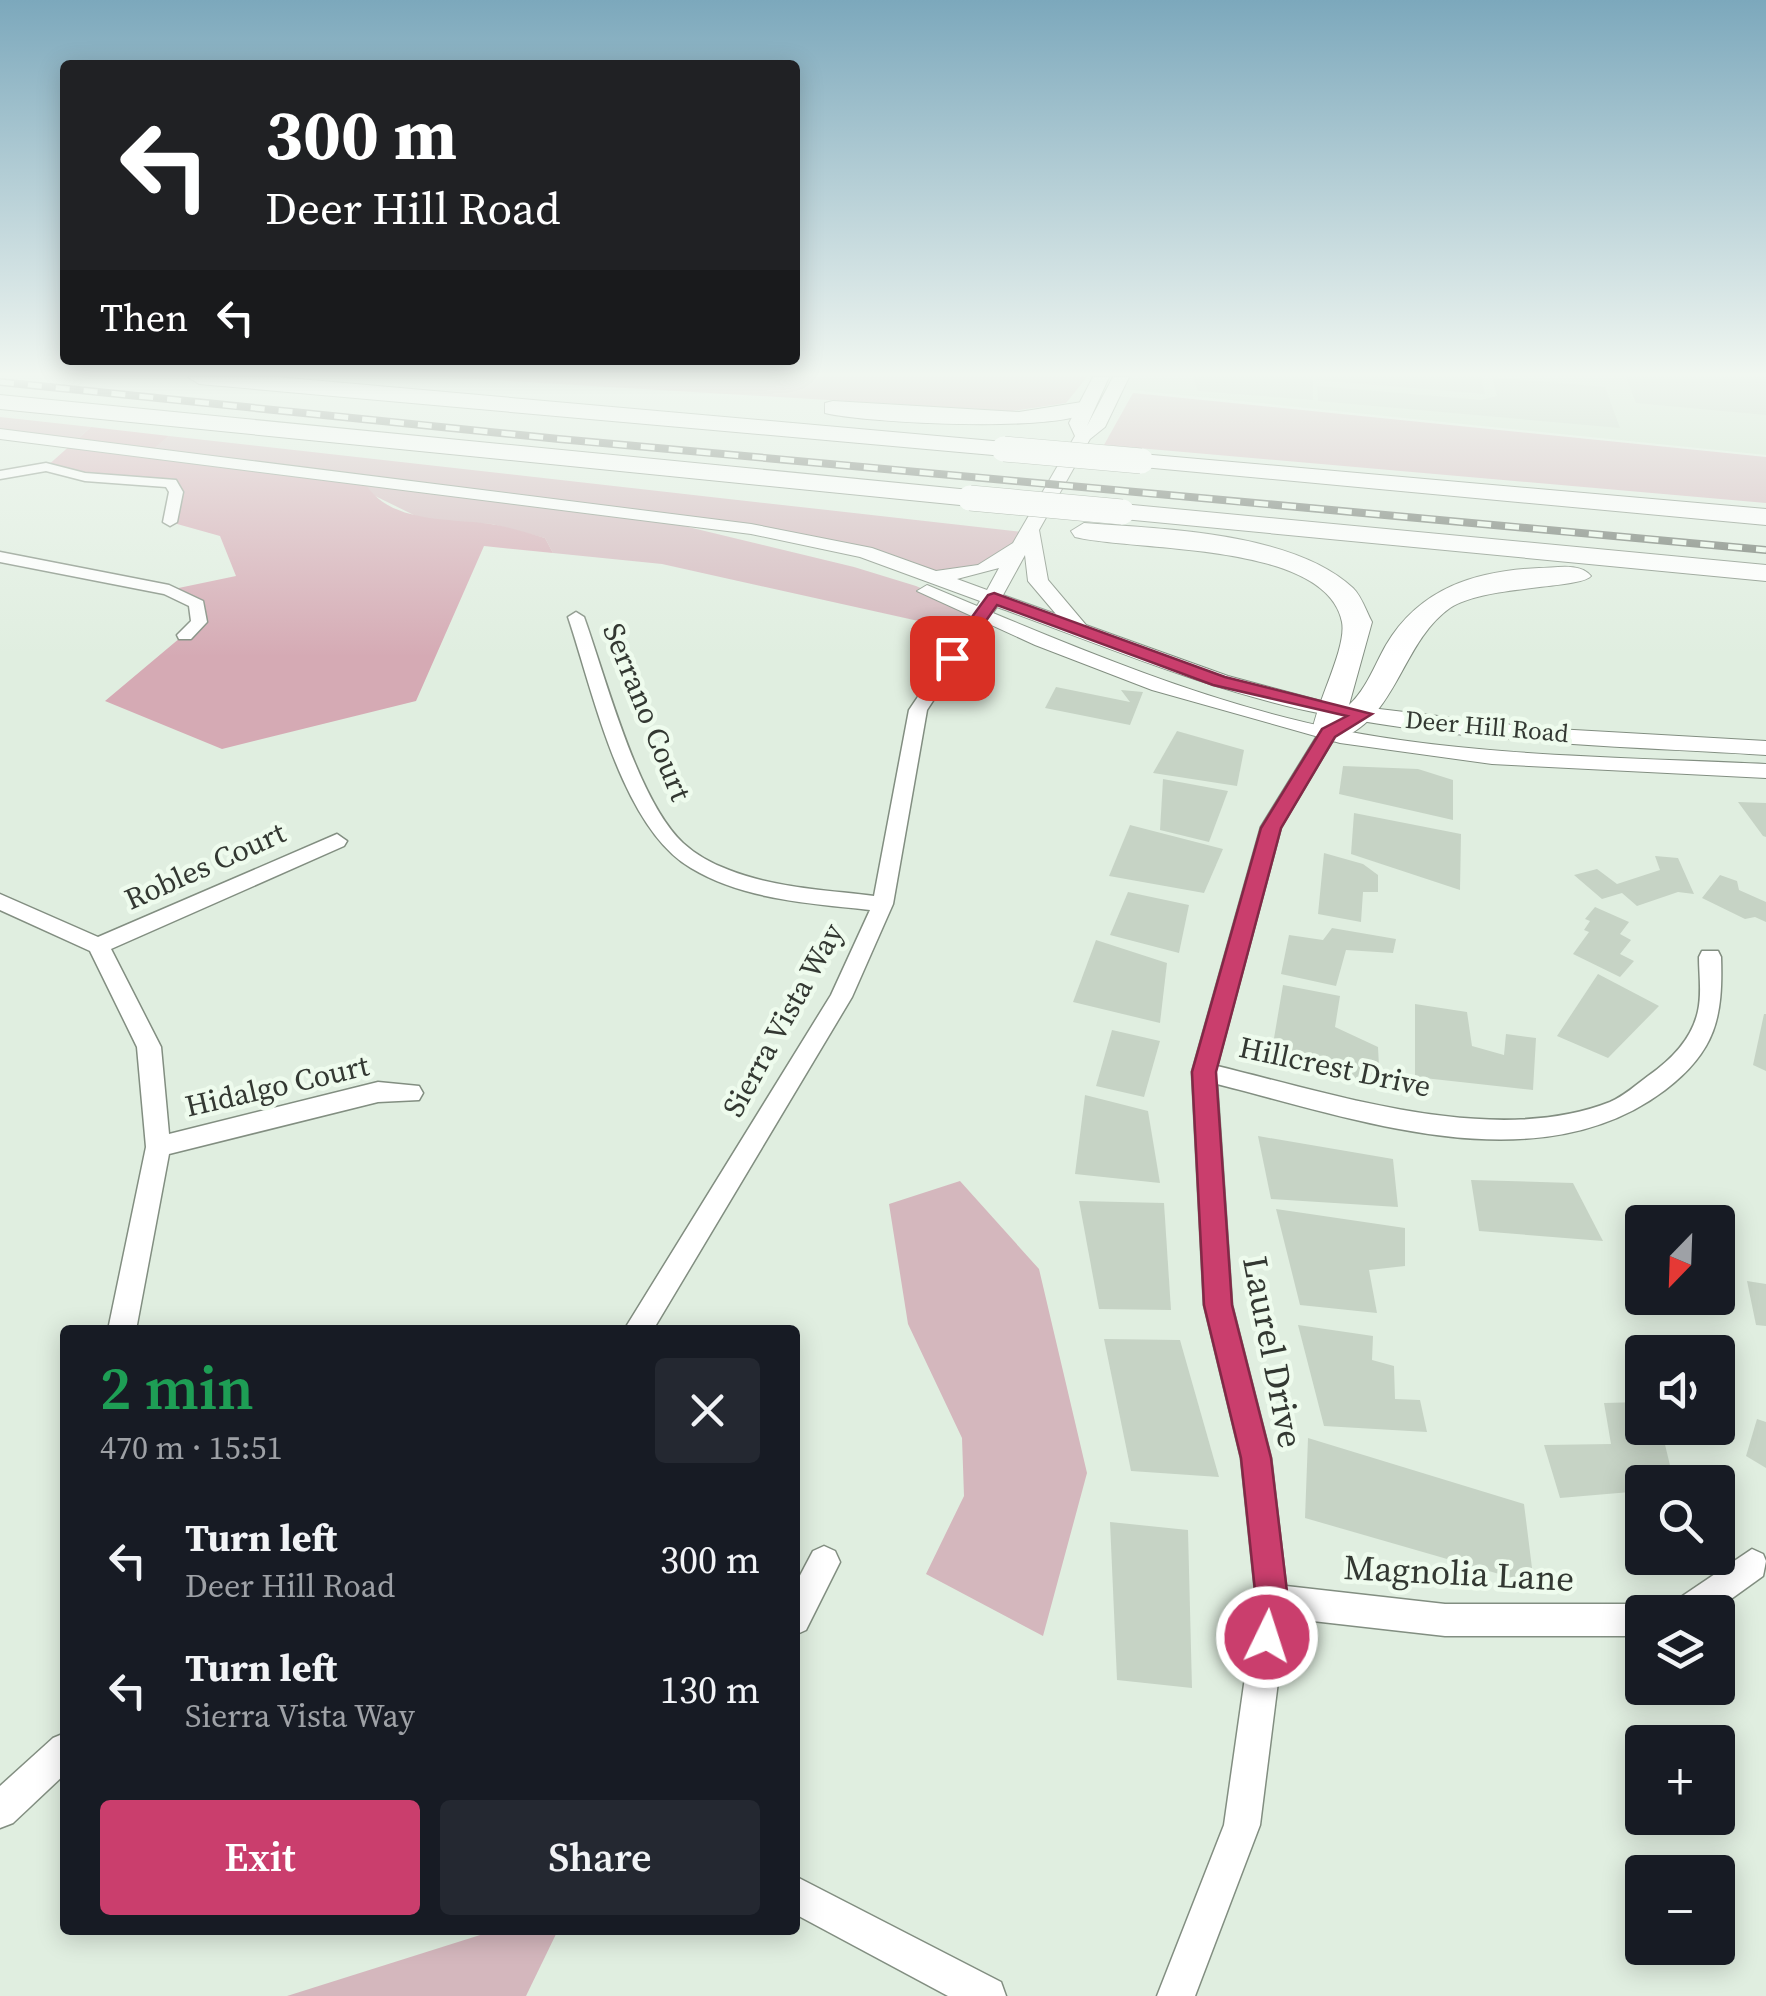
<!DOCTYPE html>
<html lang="en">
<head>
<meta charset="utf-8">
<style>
  body { margin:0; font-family:"Source Serif 4",serif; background:#242831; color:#f1f3f6; height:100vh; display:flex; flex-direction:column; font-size:38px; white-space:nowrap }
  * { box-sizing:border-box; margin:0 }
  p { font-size:32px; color:#9ea1a6 }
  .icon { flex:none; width:55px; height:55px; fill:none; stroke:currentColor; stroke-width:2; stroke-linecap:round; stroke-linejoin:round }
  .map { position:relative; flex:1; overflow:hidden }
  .details { position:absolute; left:60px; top:1325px; width:740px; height:610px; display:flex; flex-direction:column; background:#171b24; border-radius:10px; box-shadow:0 5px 25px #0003 }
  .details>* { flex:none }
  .banner { position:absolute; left:60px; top:60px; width:740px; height:305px; border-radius:10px; box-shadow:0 5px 25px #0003; background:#202124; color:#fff; overflow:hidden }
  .needle { width:65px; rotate:203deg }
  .controls { position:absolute; left:1625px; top:1205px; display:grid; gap:20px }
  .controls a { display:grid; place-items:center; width:110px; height:110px; border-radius:10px; background:#171b24; box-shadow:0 5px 25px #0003; font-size:50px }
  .pin { position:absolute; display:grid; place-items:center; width:85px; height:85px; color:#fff; margin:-42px; border-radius:20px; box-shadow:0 5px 15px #0006 }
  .me { position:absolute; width:110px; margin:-55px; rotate:4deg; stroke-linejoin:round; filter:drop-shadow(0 0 8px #0008) }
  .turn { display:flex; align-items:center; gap:35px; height:210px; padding:0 40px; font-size:45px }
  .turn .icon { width:130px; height:130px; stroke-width:2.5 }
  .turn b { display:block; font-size:70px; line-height:85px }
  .then { display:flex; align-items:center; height:95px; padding:0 40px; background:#0003; gap:20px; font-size:38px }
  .round { display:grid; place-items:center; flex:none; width:105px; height:105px; border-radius:10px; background:#242831 }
  .summary { display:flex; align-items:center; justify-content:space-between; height:170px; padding:0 40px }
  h1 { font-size:60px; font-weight:600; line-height:75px; color:#1e9e55 }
  .button { display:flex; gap:20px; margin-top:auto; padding:20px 40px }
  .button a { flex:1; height:115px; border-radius:10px; background:#ca3e6d; color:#fff; font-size:40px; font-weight:600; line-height:115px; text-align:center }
  .button a+a { background:#242831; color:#f1f3f6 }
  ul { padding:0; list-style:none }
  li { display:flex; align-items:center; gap:30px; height:130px; padding:0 40px }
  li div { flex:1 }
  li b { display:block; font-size:38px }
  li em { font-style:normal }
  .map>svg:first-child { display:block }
  .built { fill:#d1e4d0 }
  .green { fill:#d4b7bd }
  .forest { fill:#d5aab4 }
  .building { fill:#c6d3c5 }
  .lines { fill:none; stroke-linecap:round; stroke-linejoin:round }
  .minor-casing { stroke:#828e81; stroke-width:3 }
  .tertiary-casing { stroke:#828e81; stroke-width:2 }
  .motorway-casing { stroke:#828e81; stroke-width:2 }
  .minor { fill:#fff; fill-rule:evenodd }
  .tertiary { fill:#fff; fill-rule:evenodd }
  .motorway { fill:#fff; fill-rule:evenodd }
  .rail-casing { stroke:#6e766d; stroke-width:8 }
  .rail { stroke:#eefbed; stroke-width:5; stroke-dasharray:14; stroke-linecap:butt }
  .motorway-bridge-casing { stroke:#828e81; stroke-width:26; stroke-linecap:butt }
  .motorway-bridge { stroke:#fff; stroke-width:25 }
  .route { fill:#ca3e6d; stroke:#832847; stroke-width:2.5 }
  .labels { text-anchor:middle; stroke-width:9; stroke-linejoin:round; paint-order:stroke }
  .far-street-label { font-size:25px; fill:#333832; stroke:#eefbed }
  .street-label { font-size:30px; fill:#333832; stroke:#eefbed }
  .near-street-label { font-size:35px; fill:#333832; stroke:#eefbed }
</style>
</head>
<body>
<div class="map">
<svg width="1766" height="1996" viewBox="0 0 1766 1996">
  <rect width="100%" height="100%" fill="#e0eee0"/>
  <!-- built -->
  <path class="built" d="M1128,377H1766V455L1122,389Z"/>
  <!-- green -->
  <g class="green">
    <path d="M443,377H1087L1066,403L1012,411Z"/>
    <path d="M1133,393L1766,457V503L1104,445Z"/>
    <path d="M0,417L91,427L74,442L0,434Z"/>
    <path d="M169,436L1032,533L1006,559L935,575L751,529L655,519L854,567L916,586L981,615L968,632L662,564L553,553L545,538L492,524L424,520L371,494L149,452Z"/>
    <path d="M960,1181L1039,1269L1087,1473L1043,1636L926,1574L964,1496L962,1438L908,1324L889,1204Z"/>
    <path d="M496,1930H558L526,1996H287Z"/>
  </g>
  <!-- forest -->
  <path class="forest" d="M91,427L169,436L151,451L363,480C387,524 448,518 491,524C509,527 527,533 545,538L553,553L484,546L416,701L222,749L105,701L199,622L197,604L169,590L236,576L220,536L170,522L171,483L85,477L46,467Z"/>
  <!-- building -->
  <g class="building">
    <path d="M1193,377H1313V400L1198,391Z"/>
    <path d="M1315,377H1481L1485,394L1315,380Z"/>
    <path d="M1492,377L1605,387L1620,428L1318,401L1317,386L1481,400L1497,396Z"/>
    <path d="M1626,377H1766V415L1636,403Z"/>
    <path d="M1056,687L1130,702L1121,690L1143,692L1130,725L1045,708Z"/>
    <path d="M1177,731L1244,750L1237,786L1153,773Z"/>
    <path d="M1343,766L1418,769L1453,780V820L1339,794Z"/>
    <path d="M1163,779L1228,791L1209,842L1160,830Z"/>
    <path d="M1738,802L1766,803V837L1763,836Z"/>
    <path d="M1354,813L1461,834L1460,890L1351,854Z"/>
    <path d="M1130,825L1223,849L1204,893L1109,876Z"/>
    <path d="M1324,853L1363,864L1378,875V892H1363L1361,922L1318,914Z"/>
    <path d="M1655,856L1678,858L1694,894L1678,892L1637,906L1622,893L1602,899L1574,875L1597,869L1617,884L1660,870Z"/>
    <path d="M1720,875L1737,881L1739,890L1766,902V922L1755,917L1745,919L1702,898Z"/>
    <path d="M1128,892L1189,905L1179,953L1110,935Z"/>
    <path d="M1595,907L1629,922L1620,934L1631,940L1620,954L1634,961L1620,977L1573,954L1589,932L1584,930L1590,921L1585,919Z"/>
    <path d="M1332,928L1396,939L1393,953L1346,950L1336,986L1281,974L1289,935L1323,940Z"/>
    <path d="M1096,940L1167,963L1160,1023L1073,1002Z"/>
    <path d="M1598,974L1659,1006L1608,1058L1557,1036Z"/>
    <path d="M1283,985L1340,996L1335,1027L1378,1047L1380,1086L1271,1056Z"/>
    <path d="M1415,1004L1467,1012L1472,1046L1504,1055L1506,1034L1536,1038L1533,1090L1415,1077Z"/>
    <path d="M1764,1014H1766V1071L1753,1065Z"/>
    <path d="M1112,1030L1160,1041L1144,1097L1096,1086Z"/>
    <path d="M1085,1095L1148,1111L1160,1183L1075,1174Z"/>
    <path d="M1258,1136L1393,1159L1398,1207L1271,1199Z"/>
    <path d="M1471,1180L1573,1183L1603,1241L1479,1231Z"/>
    <path d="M1079,1201L1164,1203L1171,1310L1099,1309Z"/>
    <path d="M1276,1209L1405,1228V1266L1369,1270L1377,1313L1300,1305Z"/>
    <path d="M1747,1281L1766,1284V1326L1756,1325Z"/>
    <path d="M1298,1325L1373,1336L1372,1360L1394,1366L1395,1399L1420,1400L1427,1432L1324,1426Z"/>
    <path d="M1104,1339L1180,1340L1219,1477L1131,1471Z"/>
    <path d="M1642,1402V1428H1661L1674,1482H1642V1491L1560,1498L1544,1445L1611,1444L1604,1403Z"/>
    <path d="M1757,1419L1766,1422V1468L1746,1456Z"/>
    <path d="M1308,1438L1524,1504L1534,1584L1305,1518Z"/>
    <path d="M1110,1522L1188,1530L1192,1688L1117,1680Z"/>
  </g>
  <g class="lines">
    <defs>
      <g id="minor">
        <path d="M46,463L85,473L176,480L183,492L177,522L170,526L163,522L169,492L166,487L85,481L46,471L0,479V471Z"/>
        <path d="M0,552L169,585L203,601L207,622L191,639H179L177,635L191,621L189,606L164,594L0,562Z"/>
        <path d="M981,610L989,615L927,710L893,904L852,997L653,1330H624L831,995L870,910C810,903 744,900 691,868C621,827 593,691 568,617L576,612L584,617C606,678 637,800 683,843C696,855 713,864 729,870C775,888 826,890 874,896L909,710L975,612Z"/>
        <path d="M1328,728L1337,733L1281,827L1217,1066C1334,1094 1493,1148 1610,1102C1624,1096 1636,1085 1648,1076C1671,1060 1692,1039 1698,1011C1702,993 1699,975 1699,957L1702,951H1718L1721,957C1723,1017 1716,1051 1665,1090C1538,1186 1356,1119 1217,1084L1232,1305L1271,1458L1286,1586L1445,1604H1642L1655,1612H1642V1636H1445L1286,1618L1260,1825L1195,1996H1157L1224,1825L1256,1600L1241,1458L1204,1305L1192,1072L1261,827L1319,733Z"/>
        <path d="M337,834L347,841L344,846L111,949L161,1047L169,1134L378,1082L419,1086L423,1093L419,1100L378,1102L169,1154L136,1330H108L146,1147L137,1047L90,951L0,910V894L98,937Z"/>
        <path d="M824,1546L835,1551L840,1562L806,1630L795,1635V1585L813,1551Z"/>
        <path d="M1752,1549L1763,1554L1766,1561L1763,1576L1713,1612H1670L1675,1601Z"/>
        <path d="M65,1733V1774L13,1823L0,1828V1786L53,1738Z"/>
        <path d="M795,1876L1001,1982L1006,1996H948L795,1914Z"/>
      </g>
      <path id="tertiary" d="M1093,377H1109L1087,426L1113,377H1129L1105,427L1090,439L1039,530L1048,580L1086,625L1228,676L1329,703L1539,728L1766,741V755C1621,746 1471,743 1328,715C1214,693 1105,646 997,607L993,613C1106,660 1220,706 1340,730C1480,757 1624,757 1766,764V778L1492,764L1340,743L1152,690L1035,645L917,591L927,585L977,606L980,601L860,557L751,534L0,439V429L751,524L872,548L936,571L978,565L1013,543L1075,436L1069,423ZM1025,555L1028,581L1056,614L1003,595ZM999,568L987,590L957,579Z"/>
      <g id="motorway">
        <path d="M188,377H277L1004,442L1016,449L1004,456L199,384Z"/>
        <path d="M0,395L970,490L983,498L970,506L0,409Z"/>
        <path d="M833,401L1019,412L1082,402L1094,409C1069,434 864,423 825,413V403Z"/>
        <path d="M1141,454L1766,509V525L1132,466L1129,461Z"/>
        <path d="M1122,504L1766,565V581L1113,518L1109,512Z"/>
        <path d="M1084,523C1163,529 1293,532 1353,588C1362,597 1366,611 1372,622L1349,705C1367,688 1374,666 1386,645C1420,588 1475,571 1539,568C1555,568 1580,562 1591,576C1581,589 1484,585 1450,608C1398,645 1398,725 1328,743L1312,733C1316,703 1347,648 1342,622C1326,541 1135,552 1075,537L1071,531Z"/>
      </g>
    </defs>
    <!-- minor casing -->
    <use href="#minor" class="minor-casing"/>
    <!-- tertiary casing -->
    <use href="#tertiary" class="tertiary-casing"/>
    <!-- motorway casing -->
    <use href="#motorway" class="motorway-casing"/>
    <!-- minor -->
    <use href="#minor" class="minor"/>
    <!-- tertiary -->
    <use href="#tertiary" class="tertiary"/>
    <!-- motorway -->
    <use href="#motorway" class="motorway"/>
    <defs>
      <path id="rail" d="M0,382L559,439L1766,550"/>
    </defs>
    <!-- rail casing -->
    <use href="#rail" class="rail-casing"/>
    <!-- rail -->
    <use href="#rail" class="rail"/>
    <defs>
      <g id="motorway-bridge">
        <path d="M1004,449L1141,461"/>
        <path d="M970,498L1122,512"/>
      </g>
    </defs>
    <!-- motorway-bridge casing -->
    <use href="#motorway-bridge" class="motorway-bridge-casing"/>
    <!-- motorway-bridge -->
    <use href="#motorway-bridge" class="motorway-bridge"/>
  </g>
  <!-- sky -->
  <linearGradient id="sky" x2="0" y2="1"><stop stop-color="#7ca8bc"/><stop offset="0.57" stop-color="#f1f7f1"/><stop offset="1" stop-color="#f1f7f1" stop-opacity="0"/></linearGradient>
  <rect width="1766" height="657" fill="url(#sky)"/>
  <!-- route -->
  <path class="route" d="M994,593L1225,677L1372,714L1335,737L1281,828L1216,1072L1232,1305L1271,1458L1288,1600L1279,1649L1267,1654L1255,1649L1250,1637L1256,1600L1241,1458L1204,1305L1192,1072L1261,828L1322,729L1347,716L1213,685L997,605L958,661H945V654L988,595Z"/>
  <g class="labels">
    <!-- far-street labels -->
    <g class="far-street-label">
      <text transform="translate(1487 726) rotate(5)" y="9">Deer Hill Road</text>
    </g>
    <!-- street labels -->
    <g class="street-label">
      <text transform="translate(647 712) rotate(68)" y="10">Serrano Court</text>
      <text transform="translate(205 866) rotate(-24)" y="10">Robles Court</text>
      <text transform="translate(783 1020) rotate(-61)" y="10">Sierra Vista Way</text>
      <text transform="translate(1335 1067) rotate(12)" y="10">Hillcrest Drive</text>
      <text transform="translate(277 1086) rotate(-13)" y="10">Hidalgo Court</text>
    </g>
    <!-- near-street labels -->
    <g class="near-street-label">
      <text transform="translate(1273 1352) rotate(79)" y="12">Laurel Drive</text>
      <text transform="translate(1459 1573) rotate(3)" y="12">Magnolia Lane</text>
    </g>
  </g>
</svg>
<div class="controls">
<a><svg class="needle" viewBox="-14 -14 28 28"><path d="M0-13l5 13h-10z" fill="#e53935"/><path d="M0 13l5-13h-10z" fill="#9ea1a6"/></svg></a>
<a><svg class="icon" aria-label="sound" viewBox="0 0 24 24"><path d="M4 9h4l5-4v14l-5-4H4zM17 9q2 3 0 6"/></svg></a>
<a><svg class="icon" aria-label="search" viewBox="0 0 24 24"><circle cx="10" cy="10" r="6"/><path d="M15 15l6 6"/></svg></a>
<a><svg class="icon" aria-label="layers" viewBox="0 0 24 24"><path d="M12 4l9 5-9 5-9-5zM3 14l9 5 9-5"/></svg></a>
<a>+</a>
<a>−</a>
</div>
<div class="pin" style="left:952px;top:658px;background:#d93025"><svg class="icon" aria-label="arrive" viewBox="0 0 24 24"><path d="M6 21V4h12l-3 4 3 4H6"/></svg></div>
<svg class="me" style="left:1267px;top:1637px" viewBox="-20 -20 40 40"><circle r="17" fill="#ca3e6d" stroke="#fff" stroke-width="3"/><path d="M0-11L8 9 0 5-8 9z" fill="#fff"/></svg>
<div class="banner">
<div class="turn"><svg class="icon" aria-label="left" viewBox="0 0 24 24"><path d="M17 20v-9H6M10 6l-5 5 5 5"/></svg><div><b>300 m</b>Deer Hill Road</div></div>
<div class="then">Then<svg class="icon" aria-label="left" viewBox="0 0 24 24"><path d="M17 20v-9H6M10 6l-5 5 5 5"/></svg></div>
</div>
<section class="details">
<div class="summary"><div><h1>2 min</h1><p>470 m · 15:51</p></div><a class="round"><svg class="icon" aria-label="close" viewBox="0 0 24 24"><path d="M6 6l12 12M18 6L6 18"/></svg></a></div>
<ul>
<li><svg class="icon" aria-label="left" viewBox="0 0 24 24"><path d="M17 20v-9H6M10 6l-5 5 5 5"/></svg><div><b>Turn left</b><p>Deer Hill Road</p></div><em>300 m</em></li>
<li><svg class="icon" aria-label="left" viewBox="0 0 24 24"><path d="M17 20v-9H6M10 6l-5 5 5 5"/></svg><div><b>Turn left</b><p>Sierra Vista Way</p></div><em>130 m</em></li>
</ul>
<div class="button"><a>Exit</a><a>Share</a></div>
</section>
</div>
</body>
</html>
